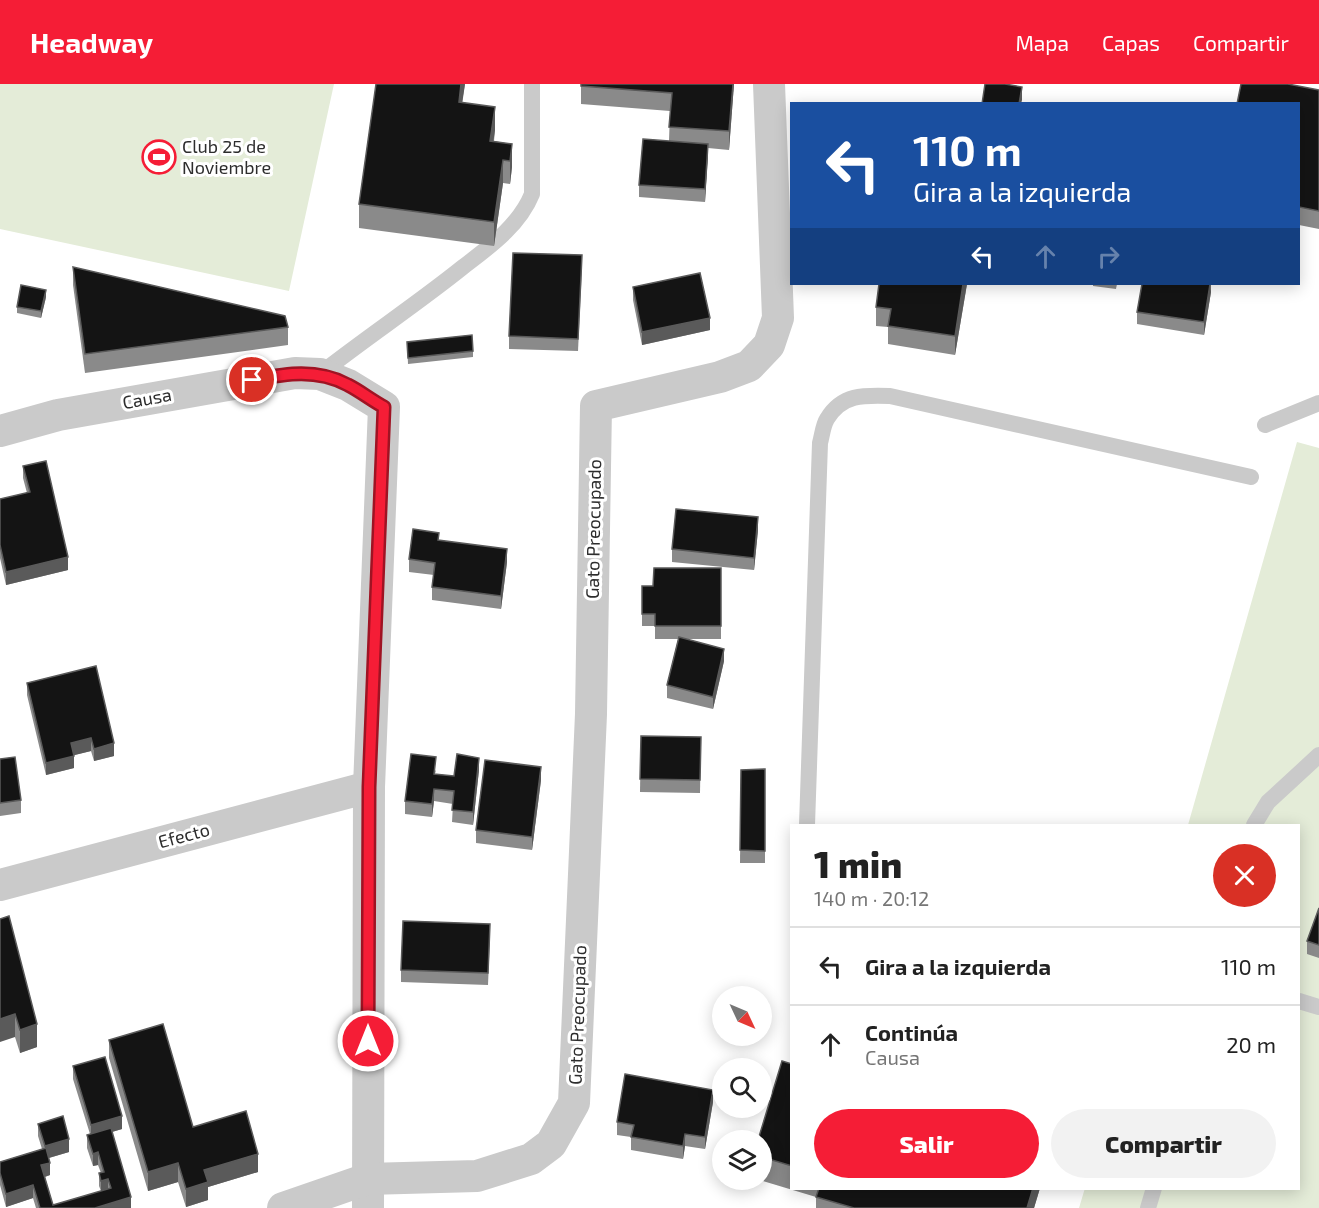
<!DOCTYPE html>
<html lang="es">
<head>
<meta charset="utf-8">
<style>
  body { margin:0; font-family:"Exo 2",sans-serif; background:#f2f2f2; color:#222; height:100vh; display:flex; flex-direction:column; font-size:22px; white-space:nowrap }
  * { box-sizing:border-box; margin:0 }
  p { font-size:20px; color:#767676 }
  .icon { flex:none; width:33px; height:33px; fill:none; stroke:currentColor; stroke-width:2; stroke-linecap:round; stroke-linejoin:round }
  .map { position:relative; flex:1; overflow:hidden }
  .sheet { position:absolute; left:790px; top:740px; width:510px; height:366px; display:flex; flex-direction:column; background:#fff; border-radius:0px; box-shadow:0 3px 15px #0003 }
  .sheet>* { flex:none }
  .top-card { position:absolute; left:790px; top:18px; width:510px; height:183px; border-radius:0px; box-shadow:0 3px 15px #0003; background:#1a4fa0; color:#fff; overflow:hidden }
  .needle { width:39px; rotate:134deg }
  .tools { position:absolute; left:712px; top:902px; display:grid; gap:12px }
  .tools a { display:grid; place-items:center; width:60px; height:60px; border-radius:50%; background:#fff; box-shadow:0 3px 15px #0003; font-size:30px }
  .pin { position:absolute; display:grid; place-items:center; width:51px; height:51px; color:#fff; margin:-26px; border:3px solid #fff; border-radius:50%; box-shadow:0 2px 6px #0007 }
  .me { position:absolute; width:66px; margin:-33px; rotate:0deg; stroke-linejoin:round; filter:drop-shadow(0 0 4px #0008) }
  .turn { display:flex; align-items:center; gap:21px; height:126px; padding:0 24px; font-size:27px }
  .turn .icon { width:78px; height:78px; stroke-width:2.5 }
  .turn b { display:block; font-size:42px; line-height:51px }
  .lanes { display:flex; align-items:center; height:57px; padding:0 24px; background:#0003; justify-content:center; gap:30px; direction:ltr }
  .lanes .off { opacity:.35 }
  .round { display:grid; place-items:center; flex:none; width:63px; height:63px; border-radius:32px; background:#f2f2f2 }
  .headline { display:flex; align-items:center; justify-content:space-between; height:102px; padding:0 24px }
  h1 { font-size:36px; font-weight:800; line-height:45px }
  .primary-button { display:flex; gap:12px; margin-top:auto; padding:12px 24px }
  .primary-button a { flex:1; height:69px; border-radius:36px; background:#f51d36; color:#fff; font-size:24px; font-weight:800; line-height:69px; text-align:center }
  .primary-button a+a { background:#f2f2f2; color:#222 }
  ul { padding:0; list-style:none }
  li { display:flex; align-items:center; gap:18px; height:78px; padding:0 24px; border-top:2px solid #e0e0e0 }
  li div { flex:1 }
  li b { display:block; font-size:22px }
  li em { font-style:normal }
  header { display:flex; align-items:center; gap:36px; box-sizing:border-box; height:84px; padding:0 30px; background:#f51d36; color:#fff }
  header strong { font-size:28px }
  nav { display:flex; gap:33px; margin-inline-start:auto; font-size:21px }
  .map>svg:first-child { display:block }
  .green { fill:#e4ecd8 }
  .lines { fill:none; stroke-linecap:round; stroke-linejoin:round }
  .service { stroke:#cacaca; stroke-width:16 }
  .minor { stroke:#cacaca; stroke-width:32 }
  .wall { fill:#8a8a8a }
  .shaded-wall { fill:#5a5a5a }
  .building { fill:#141414; stroke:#5a5a5a; stroke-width:1.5 }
  .route-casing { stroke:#9f1323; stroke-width:15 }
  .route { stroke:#f51d36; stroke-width:10 }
  .labels { text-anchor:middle; stroke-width:6; stroke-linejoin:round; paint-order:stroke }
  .poi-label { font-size:18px; fill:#2d2d2d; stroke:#fff; text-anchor:start }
  .street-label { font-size:18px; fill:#2d2d2d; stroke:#fff }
</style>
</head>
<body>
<header>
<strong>Headway</strong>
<nav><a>Mapa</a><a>Capas</a><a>Compartir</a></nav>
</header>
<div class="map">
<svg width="1319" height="1124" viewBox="0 0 1319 1124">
  <rect width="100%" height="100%" fill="#fff"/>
  <!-- green -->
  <g class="green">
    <path d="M0,0H334L289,207L0,145Z"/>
    <path d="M1297,358L1319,364V1124H1079L1085,1104H1299V741H1188Z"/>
  </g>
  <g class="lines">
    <!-- service -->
    <g class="service">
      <path d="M320,290C367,253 417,220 463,183C489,163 519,142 532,110V0"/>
      <path d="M1265,341L1319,319"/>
      <path d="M807,741L820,359C822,352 823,341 827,335C842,310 864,311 890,312L1251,393"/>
      <path d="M1254,741L1268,718L1319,671"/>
      <path d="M1299,917L1319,923"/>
      <path d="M1148,1124L1154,1104"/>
    </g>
    <!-- minor -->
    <g class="minor">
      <path d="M0,347L58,331L295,289L320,290L348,301L384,323L369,703L368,1124"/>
      <path d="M0,801L369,703"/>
      <path d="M283,1124L367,1095L477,1092L531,1075L551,1060L574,1019L591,630L596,322L720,293L749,282L769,261L778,234L769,0"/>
    </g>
  </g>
  <!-- wall -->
  <g class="wall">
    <path d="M465,0L462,18L495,46L494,57L512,60V83L510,100L503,99L494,162L359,144V120Z"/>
    <path d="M581,0H734L729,66L708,64L705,118L639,113V101L669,57L670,27L581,20Z"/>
    <path d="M1319,6V145L1299,141V20Z"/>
    <path d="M73,183L288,243V261L85,289L73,201Z"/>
    <path d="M582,184L578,267L509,265V252Z"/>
    <path d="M967,200L955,271L888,260V243L876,242V223Z"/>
    <path d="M1093,200H1117L1116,205L1093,202Z"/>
    <path d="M1211,200V208L1204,251L1137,240V228Z"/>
    <path d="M633,203L710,246L642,261L633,216Z"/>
    <path d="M46,213L41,234L17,229V223Z"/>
    <path d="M407,258L473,267V273L408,280Z"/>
    <path d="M23,382L68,486L6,501L0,474V415L27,409L23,394Z"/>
    <path d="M758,446L754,486L672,478V465Z"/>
    <path d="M439,457L507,478L501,525L432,516V503L434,491L409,488V475Z"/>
    <path d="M721,484V555H685L724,577L713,625L667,614V601L678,555H655V542H642V502H653Z"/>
    <path d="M27,599L114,672L94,677L91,667L74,671V684L46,691L27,611Z"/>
    <path d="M641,652L701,653L700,709L640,708Z"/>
    <path d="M0,675L21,716V729L0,732Z"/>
    <path d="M765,685V779H740L741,686Z"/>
    <path d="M436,686L435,690L454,692L479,686L473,741L452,738L453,720L434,717L432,733L405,730V717Z"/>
    <path d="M541,696L532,766L476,759V746Z"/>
    <path d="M1319,824V874L1307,870V857Z"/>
    <path d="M0,835L37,963L20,969L15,953Z"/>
    <path d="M490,853L488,901L401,898V886Z"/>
    <path d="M109,956L193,1043L258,1088L208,1103V1116L186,1123L178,1098L148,1107L109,974Z"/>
    <path d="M792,980V1104H1040L1034,1124H816V1113L756,1095H762V1056Z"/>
    <path d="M73,982L122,1045L112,1048L131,1124H36L33,1114L6,1123L0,1101V1078L42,1065L38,1052V1040L69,1068L49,1074L50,1091L45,1093L53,1121L101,1107L99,1102V1089H101L98,1081L93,1082L87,1064V1051L90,1050L73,995Z"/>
    <path d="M713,1018L705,1065L685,1062L683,1075L631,1066V1053L617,1051V1038Z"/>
  </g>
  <!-- shaded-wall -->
  <g class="shaded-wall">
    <path d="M461,0H465L459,41V18Z"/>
    <path d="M733,0H734L729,66V47Z"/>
    <path d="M1022,3V16L1021,20H1019Z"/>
    <path d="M495,23V46L490,80V57Z"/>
    <path d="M512,60V83L510,100V77Z"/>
    <path d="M708,60V73L705,118V105Z"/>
    <path d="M503,76V99L494,162V138Z"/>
    <path d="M963,200H967L955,271V252Z"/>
    <path d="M1210,200L1211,208L1204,251V238Z"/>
    <path d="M46,206V213L41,234V227Z"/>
    <path d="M710,234V246L642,261V248Z"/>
    <path d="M758,433V446L754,486V474Z"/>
    <path d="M507,465V478L501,525V512Z"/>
    <path d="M68,473V486L6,501V488Z"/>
    <path d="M724,565V577L713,625V613Z"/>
    <path d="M91,654V667L71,672V659Z"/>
    <path d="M114,659V672L94,677V665Z"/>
    <path d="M74,672V684L46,691V679Z"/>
    <path d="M479,674V686L473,741V728Z"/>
    <path d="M541,683V696L532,766V753Z"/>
    <path d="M434,705V717L432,733V720Z"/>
    <path d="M15,930V953L0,958V935Z"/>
    <path d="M37,940V963L20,969V946Z"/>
    <path d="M713,1006V1018L705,1065V1053Z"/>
    <path d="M122,1032V1045L91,1054V1041Z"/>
    <path d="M685,1050V1062L683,1075V1062Z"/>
    <path d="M69,1055V1068L45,1075V1062Z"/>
    <path d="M98,1068V1081L93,1082V1070Z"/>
    <path d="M258,1070V1088L208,1103V1116L186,1123V1105L204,1086Z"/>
    <path d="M50,1079V1091L41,1094V1081Z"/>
    <path d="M178,1079V1098L148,1107V1088Z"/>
    <path d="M108,1095V1107L101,1109V1097Z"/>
    <path d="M33,1101V1114L6,1123V1110Z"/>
    <path d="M1033,1104H1040L1034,1124H1027Z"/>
    <path d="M131,1113V1124H95Z"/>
  </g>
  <!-- building -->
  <g class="building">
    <path d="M376,0H461L459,18L495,23L490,57L512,60L510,77L503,76L494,138L359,120Z"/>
    <path d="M581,0H733L729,47L669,43L672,9L581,2Z"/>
    <path d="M985,0H1005L1022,3L1019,20H982Z"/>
    <path d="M1241,0H1288L1319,6V127L1299,123V20H1237Z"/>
    <path d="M643,55L708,60L705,105L639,101Z"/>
    <path d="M513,169L582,171L578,255L509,252Z"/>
    <path d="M73,183L285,232L288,243L85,270Z"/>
    <path d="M700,189L710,234L642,248L633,203Z"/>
    <path d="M879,200H963L955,252L888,242L891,225L876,223Z"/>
    <path d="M1142,200H1210L1204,238L1137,228Z"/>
    <path d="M21,201L46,206L41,227L17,223Z"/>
    <path d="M472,251L473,267L408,274L407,258Z"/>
    <path d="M46,377L68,473L6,488L0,461V415L30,408L23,382Z"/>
    <path d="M676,425L758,433L754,474L672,465Z"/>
    <path d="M413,445L439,449L438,456L507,465L501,512L432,503L435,479L409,475Z"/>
    <path d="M654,484H721V542H655V530H642V502H653Z"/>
    <path d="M679,553L724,565L713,613L667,601Z"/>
    <path d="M96,582L114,659L94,665L91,654L71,659L74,672L46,679L27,599Z"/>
    <path d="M641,652L701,653L700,696L640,695Z"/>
    <path d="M411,670L436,673L434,690L454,692L457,670L479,674L473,728L452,726L454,707L434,705L432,720L405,717Z"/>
    <path d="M15,673L21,716L0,719V675Z"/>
    <path d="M485,676L541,683L532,753L476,746Z"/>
    <path d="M765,685V767L740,766L741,686Z"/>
    <path d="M1319,824V861L1307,857Z"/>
    <path d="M9,832L37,940L20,946L15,930L0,935V835Z"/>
    <path d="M403,837L490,840L488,889L401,886Z"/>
    <path d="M163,940L193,1043L246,1027L258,1070L204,1086L208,1098L186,1105L178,1079L148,1088L109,956Z"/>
    <path d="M105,973L122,1032L91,1041L73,982Z"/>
    <path d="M782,977L792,980V1082L762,1073V1056H758Z"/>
    <path d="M625,990L713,1006L705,1053L685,1050L683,1062L631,1053L634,1041L617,1038Z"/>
    <path d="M63,1032L69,1055L45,1062L38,1040Z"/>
    <path d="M111,1044L131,1113L95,1124H40L33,1101L6,1110L0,1089V1078L46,1064L50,1079L41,1081L53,1121L111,1104L108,1095L101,1097L99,1089L104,1088L98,1068L93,1070L87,1051Z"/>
    <path d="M819,1104H1033L1027,1124H854L816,1113Z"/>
  </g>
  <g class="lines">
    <defs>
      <path id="route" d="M252,296C285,290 316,284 348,301C360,307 371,316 384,323L369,703L368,957"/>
    </defs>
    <!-- route casing -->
    <use href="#route" class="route-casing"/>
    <!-- route -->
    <use href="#route" class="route"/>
  </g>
  <!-- icons -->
  <defs>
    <symbol id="stadium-ring" viewBox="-11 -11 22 22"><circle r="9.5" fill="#fff" stroke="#f51d36" stroke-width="1.5"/><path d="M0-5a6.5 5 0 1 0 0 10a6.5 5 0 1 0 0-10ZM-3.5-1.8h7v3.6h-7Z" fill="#f51d36"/></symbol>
  </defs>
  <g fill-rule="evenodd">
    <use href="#stadium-ring" x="140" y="54" width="38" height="38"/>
  </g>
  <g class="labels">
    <!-- poi labels -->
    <g class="poi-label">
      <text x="182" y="69">Club 25 de<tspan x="182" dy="21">Noviembre</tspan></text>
    </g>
    <!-- street labels -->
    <g class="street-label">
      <text transform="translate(147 315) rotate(-10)" y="6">Causa</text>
      <text transform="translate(594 445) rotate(-89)" y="6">Gato Preocupado</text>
      <text transform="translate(184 752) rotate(-15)" y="6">Efecto</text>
      <text transform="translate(578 931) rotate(-88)" y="6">Gato Preocupado</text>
    </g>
  </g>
</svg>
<div class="tools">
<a><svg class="needle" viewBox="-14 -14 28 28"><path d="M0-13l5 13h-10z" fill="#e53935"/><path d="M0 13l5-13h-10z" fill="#767676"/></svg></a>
<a><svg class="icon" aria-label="search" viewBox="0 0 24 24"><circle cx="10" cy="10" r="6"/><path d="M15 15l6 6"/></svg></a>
<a><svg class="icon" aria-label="layers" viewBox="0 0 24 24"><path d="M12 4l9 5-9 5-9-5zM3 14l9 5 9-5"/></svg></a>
</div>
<div class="pin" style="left:252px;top:296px;background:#d93025"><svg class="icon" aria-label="arrive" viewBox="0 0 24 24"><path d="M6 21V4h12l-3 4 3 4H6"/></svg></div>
<svg class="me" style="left:368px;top:957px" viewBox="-20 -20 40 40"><circle r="17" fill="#f51d36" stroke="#fff" stroke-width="3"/><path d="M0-11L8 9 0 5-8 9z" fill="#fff"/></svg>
<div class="top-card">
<div class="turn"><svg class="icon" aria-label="left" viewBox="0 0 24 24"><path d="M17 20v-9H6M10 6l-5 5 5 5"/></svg><div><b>110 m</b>Gira a la izquierda</div></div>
<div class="lanes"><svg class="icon" aria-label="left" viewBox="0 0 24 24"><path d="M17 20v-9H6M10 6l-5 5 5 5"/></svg><svg class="icon off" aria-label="ahead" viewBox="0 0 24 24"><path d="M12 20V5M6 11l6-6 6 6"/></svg><svg class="icon off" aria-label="right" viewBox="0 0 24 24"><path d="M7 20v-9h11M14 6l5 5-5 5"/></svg></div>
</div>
<section class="sheet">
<div class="headline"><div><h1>1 min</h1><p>140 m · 20:12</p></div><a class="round" style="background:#d93025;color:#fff"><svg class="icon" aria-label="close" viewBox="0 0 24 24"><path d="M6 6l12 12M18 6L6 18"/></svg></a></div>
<ul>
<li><svg class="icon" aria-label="left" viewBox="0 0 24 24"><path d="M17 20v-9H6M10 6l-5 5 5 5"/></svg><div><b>Gira a la izquierda</b></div><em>110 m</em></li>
<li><svg class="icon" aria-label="ahead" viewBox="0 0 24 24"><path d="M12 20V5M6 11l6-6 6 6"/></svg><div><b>Continúa</b><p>Causa</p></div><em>20 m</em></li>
</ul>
<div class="primary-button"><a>Salir</a><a>Compartir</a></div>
</section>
</div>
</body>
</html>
